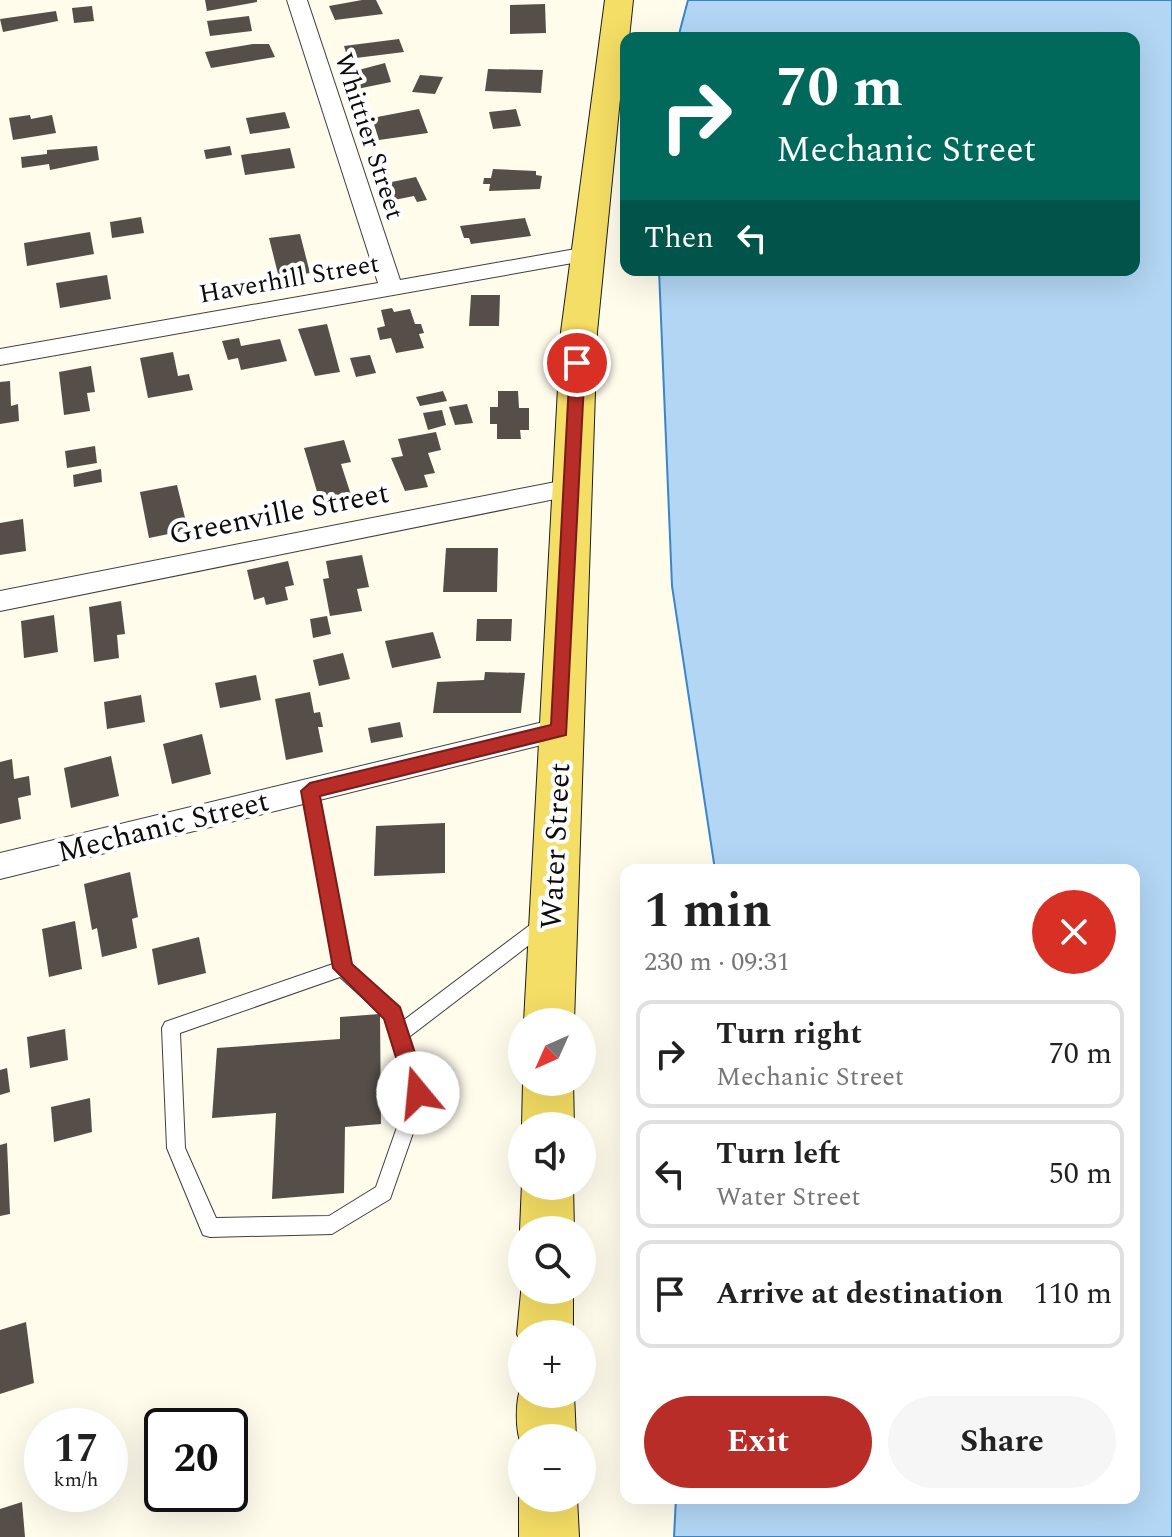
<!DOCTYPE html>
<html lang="en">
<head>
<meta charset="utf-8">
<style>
  body { margin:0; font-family:Spectral,serif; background:#f6f6f6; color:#222; height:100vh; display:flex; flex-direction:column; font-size:30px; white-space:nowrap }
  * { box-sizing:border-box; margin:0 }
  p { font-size:26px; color:#767676 }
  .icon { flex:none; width:44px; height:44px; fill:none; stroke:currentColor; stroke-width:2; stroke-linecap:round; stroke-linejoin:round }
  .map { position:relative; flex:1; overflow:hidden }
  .drawer { position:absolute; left:620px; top:864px; width:520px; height:640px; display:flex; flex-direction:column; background:#fff; border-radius:16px; box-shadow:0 8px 32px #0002 }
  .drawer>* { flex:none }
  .top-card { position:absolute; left:620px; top:32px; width:520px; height:244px; border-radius:16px; box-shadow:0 8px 32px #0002; background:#00695c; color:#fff; overflow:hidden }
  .needle { width:52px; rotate:225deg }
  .controls { position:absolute; left:508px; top:1008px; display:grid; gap:16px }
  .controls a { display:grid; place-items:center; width:88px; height:88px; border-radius:50%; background:#fff; box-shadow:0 8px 32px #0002; font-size:40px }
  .speed { position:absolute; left:24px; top:1408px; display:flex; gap:16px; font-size:40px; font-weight:700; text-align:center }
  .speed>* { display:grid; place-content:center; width:104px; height:104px; border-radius:50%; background:#fff; box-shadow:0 8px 32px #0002; line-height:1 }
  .speed small { font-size:20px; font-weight:400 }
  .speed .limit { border:4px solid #111; border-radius:12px; background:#fff; color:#111 }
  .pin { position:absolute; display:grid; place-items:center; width:68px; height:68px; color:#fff; margin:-34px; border:4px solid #fff; border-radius:50%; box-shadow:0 2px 8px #0007 }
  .me { position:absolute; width:88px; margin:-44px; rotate:343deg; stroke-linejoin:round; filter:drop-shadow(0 0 6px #0008) }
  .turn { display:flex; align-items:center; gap:28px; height:168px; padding:0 24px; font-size:36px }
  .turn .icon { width:104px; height:104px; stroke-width:2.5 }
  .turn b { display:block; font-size:56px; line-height:68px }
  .then { display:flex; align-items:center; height:76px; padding:0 24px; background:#0003; gap:16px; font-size:30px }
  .round { display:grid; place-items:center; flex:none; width:84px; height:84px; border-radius:42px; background:#f6f6f6 }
  .summary { display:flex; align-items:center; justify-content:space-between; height:136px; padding:0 24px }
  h1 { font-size:48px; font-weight:700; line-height:60px }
  .primary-button { display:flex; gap:16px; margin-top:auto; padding:16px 24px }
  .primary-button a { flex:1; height:92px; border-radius:48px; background:#b92d28; color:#fff; font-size:32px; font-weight:700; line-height:92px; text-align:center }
  .primary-button a+a { background:#f6f6f6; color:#222 }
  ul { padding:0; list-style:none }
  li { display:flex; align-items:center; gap:24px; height:108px; margin:0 16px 12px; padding:0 8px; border:4px solid #e0e0e0; border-radius:16px }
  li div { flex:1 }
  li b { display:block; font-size:30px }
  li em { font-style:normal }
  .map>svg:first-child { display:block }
  .water { fill:#b2d6f4; stroke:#3b85ca; stroke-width:2 }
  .building { fill:#554e49 }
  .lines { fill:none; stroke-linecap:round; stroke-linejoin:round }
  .lane-casing { stroke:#3f3f3f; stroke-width:2 }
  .street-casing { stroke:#3f3f3f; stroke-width:2 }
  .primary-casing { stroke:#1d1d1d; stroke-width:2 }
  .lane { fill:#fff; fill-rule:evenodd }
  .street { fill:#fff; fill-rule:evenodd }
  .primary { fill:#f5de65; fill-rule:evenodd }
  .route { fill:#b92d28; stroke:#781d1a; stroke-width:2 }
  .labels { text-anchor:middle; stroke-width:8; stroke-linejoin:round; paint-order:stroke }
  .far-street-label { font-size:26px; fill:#0c0c0c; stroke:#fff }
  .street-label { font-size:30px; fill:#0c0c0c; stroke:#fff }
</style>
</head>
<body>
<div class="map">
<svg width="1172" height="1537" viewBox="0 0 1172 1537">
  <rect width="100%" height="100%" fill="#fffcec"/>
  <!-- water -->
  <path class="water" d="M688,0H1172V1537H674L676,1498H1134V870H715L672,586L659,270H1134V38H678Z"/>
  <!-- building -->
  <g class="building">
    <path d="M205,0H257V2L207,11Z"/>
    <path d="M362,0H376L383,14L335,20L329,6Z"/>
    <path d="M545,4L546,33L510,34V5Z"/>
    <path d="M92,6L94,21L74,23L72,8Z"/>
    <path d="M56,11L58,21L3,32L0,19Z"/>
    <path d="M249,16L252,31L210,36L207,21Z"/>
    <path d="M399,39L404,52L348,59L344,46Z"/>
    <path d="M253,44H269L275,57L211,68L205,52Z"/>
    <path d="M385,63L391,82L357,89L351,72Z"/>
    <path d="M488,69L543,70L541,93L485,91Z"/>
    <path d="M420,75L443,77L435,94L412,92Z"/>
    <path d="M419,109L428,133L379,140L372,118Z"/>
    <path d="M516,109L521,126L493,129L489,112Z"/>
    <path d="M285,112L290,128L250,134L246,118Z"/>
    <path d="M30,115L31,119L52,115L56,133L13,140L9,118Z"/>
    <path d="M97,146L99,160L50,170L49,164L22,168L21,157L47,154V150Z"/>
    <path d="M230,146L232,155L206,159L204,150Z"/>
    <path d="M290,148L295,168L245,175L241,155Z"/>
    <path d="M493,169L536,171V175L542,176L540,189L489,191L490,184H483L484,178H491Z"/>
    <path d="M416,177L427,200L417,202L414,196L389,201L382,184Z"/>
    <path d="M141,217L144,233L112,238L110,222Z"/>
    <path d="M525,218L531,236L471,244L469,238H464L460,226Z"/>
    <path d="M90,232L94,254L27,266L24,243Z"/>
    <path d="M300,234L310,273L279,278L269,238Z"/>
    <path d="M107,275L111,299L60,308L56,283Z"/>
    <path d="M471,295H500L499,326H469Z"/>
    <path d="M392,308L394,312L410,309L415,324H421L424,333L419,334L424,348L396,353L391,338L380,340L377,328L385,326L381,310Z"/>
    <path d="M327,324L340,372L315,376L298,329Z"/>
    <path d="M239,338L241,346L280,339L287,361L241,370L238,358L228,360L222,341Z"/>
    <path d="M173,352L178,376L189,374L193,390L148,398L140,358Z"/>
    <path d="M370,355L376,373L356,377L350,358Z"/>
    <path d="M91,366L95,392L87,393L90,411L64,415L59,372Z"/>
    <path d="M10,381L11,406L18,404L19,421L0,424V382Z"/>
    <path d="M443,391L447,401L420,406L416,397Z"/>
    <path d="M498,391H518L519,408H529V430H520L521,439H497V424H490V407H498Z"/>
    <path d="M467,404L473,423L455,425L449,407Z"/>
    <path d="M442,410L446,425L428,430L423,413Z"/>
    <path d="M436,432L441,450L428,453L435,473L424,475L428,487L405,491L391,458L403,456L398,439Z"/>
    <path d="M344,440L351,462L341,464L352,498L321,505L304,448Z"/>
    <path d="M95,446L97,463L67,468L65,451Z"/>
    <path d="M101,469L102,482L74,487L73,475Z"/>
    <path d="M177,485L188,530L149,538L140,492Z"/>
    <path d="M23,519L26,551L0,555V523Z"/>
    <path d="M446,548H498L497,592H443Z"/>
    <path d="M362,555L369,587L357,589L362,611L330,616L323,579L329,578L326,561Z"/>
    <path d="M288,561L294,585L285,587L288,600L266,605L264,597L254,600L247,570Z"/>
    <path d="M121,601L125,634L117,635L119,658L94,662L89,607Z"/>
    <path d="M54,615L58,652L24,658L21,621Z"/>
    <path d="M327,616L331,634L313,638L310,619Z"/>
    <path d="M477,619H512L511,641H476Z"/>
    <path d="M433,632L441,658L392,668L385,641Z"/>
    <path d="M343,653L350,679L319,686L313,660Z"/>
    <path d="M485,672L525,673L521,713H433L437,682L484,680Z"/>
    <path d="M256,675L261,700L220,708L215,683Z"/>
    <path d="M310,692L314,713L320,712L323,727H318L323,752L286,760L275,699Z"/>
    <path d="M141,695L145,722L107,729L104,702Z"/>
    <path d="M400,722L403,737L371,743L368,728Z"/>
    <path d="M202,734L211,774L172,784L163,744Z"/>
    <path d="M111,756L119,796L71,808L64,768Z"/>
    <path d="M12,759L14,779L29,776L31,795L18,798L21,819L0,824V762Z"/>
    <path d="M445,823V873L374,876L376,826Z"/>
    <path d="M130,872L138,917L132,919L137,948L102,957L97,928L92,930L84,884Z"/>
    <path d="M75,921L82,969L49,977L42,929Z"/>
    <path d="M199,937L206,973L158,985L152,949Z"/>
    <path d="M380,1014L381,1124L345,1127L344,1193L272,1199L276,1113L212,1118L217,1048L340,1039V1017Z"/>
    <path d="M65,1029L68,1060L30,1068L27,1037Z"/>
    <path d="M7,1068L10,1092L0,1095V1070Z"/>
    <path d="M90,1098L92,1132L54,1142L51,1107Z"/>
    <path d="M7,1143L10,1214L0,1216V1145Z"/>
    <path d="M26,1322L34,1383L0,1394V1330Z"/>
    <path d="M22,1502L25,1537H0V1509Z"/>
  </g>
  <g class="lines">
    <defs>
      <path id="lane" d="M310,784L316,786L318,791L351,964L399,1008L404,1020L538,919L544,917L550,919L553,924L550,929L409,1037L427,1093L390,1199L332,1234L210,1237L203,1235L167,1148L162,1028L165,1022L333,964L302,791L304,786ZM340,977L385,1018L409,1093L376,1187L329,1216L216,1218L185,1148L180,1033Z"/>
      <g id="street">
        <path d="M287,0H307L400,280L587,247L598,254L595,259L0,365V349L378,283Z"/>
        <path d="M571,479L580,482L584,488L580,494L0,611V591Z"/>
        <path d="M560,718L570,722L575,730L570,738L0,879V853Z"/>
      </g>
      <g id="primary">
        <path d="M605,0H633L629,38H626L597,332L574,1022H524L561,332Z"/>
        <path d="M523,1082H573L574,1126H522Z"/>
        <path d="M522,1183V1186H573L574,1230H522V1234L520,1230Z"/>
        <path d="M522,1282V1290H573V1334H522V1345L517,1334Z"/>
        <path d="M522,1383V1394H574L576,1438H522V1447C515,1430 515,1401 522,1383Z"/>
        <path d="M522,1490V1498H577L579,1537H519V1498Z"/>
      </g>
    </defs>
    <!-- lane casing -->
    <use href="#lane" class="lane-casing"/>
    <!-- street casing -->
    <use href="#street" class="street-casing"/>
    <!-- primary casing -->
    <use href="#primary" class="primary-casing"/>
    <!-- lane -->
    <use href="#lane" class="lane"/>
    <!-- street -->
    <use href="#street" class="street"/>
    <!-- primary -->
    <use href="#primary" class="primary"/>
  </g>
  <!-- route -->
  <path class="route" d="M577,358L585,363L566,735L320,796L352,964L400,1007L428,1093L425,1099L418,1102L410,1099L407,1093L384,1019L333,968L301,791L310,783L551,725L570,363Z"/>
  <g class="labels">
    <!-- far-street labels -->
    <g class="far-street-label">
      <text transform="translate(370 136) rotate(72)" y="9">Whittier Street</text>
      <text transform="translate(289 278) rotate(-10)" y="9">Haverhill Street</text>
    </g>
    <!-- street labels -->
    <g class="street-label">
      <text transform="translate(279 513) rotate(-11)" y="10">Greenville Street</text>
      <text transform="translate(163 826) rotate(-14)" y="10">Mechanic Street</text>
      <text transform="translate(555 846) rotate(-87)" y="10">Water Street</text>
    </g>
  </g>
</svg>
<div class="controls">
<a><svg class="needle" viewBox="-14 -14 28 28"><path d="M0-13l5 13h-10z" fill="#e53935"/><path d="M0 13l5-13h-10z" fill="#767676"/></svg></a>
<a><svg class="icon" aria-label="sound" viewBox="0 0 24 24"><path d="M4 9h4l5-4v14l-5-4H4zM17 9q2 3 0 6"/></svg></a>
<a><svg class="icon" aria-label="search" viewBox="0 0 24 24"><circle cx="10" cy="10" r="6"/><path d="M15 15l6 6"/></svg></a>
<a>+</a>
<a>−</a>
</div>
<div class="speed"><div>17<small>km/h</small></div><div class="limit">20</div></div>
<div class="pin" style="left:577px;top:363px;background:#d93025"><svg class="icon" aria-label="arrive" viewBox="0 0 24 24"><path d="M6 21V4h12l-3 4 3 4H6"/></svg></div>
<svg class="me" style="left:418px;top:1093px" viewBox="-20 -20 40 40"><circle r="19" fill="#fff"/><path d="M0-13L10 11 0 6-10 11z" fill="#b92d28"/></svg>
<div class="top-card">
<div class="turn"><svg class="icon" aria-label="right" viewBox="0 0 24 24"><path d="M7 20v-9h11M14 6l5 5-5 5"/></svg><div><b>70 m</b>Mechanic Street</div></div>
<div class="then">Then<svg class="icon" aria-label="left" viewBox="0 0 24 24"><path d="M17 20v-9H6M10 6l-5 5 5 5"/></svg></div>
</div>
<section class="drawer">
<div class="summary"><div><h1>1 min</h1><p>230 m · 09:31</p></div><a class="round" style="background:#d93025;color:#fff"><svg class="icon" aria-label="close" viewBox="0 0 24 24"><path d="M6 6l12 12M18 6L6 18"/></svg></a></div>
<ul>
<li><svg class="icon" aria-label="right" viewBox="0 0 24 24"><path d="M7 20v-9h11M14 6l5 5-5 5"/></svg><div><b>Turn right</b><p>Mechanic Street</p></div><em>70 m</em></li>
<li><svg class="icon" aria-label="left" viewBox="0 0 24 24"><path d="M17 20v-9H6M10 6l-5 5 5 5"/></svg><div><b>Turn left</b><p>Water Street</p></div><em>50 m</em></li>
<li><svg class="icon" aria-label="arrive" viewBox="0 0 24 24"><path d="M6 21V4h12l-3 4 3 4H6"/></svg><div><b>Arrive at destination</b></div><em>110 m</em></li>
</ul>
<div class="primary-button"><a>Exit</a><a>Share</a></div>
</section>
</div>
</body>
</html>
